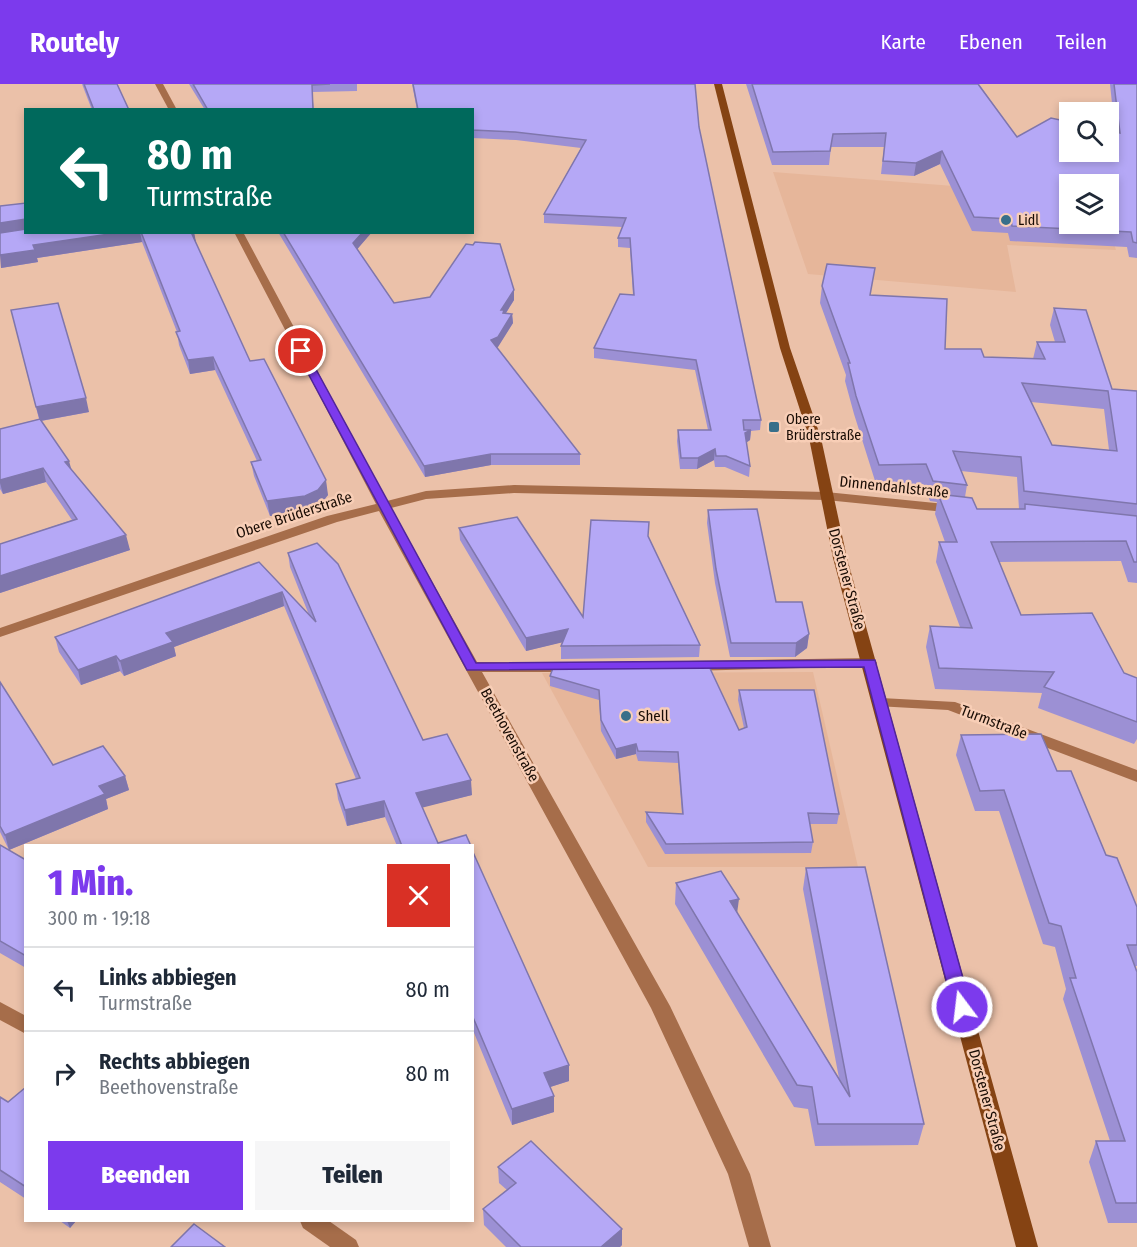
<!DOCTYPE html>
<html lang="de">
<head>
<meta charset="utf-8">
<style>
  body { margin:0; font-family:"Fira Sans Condensed",sans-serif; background:#f6f6f7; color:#1f2937; height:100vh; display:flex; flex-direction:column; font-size:22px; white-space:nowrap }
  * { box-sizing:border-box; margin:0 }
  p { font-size:20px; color:#747a83 }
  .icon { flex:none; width:33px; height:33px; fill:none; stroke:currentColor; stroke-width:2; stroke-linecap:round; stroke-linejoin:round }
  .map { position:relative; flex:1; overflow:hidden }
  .side { position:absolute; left:24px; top:760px; width:450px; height:378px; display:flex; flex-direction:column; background:#fff; border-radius:0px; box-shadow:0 3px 9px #0003 }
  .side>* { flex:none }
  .guide { position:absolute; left:24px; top:24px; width:450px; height:126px; border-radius:0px; box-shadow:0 3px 9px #0003; background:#00695c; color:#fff; overflow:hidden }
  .buttons { position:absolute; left:1059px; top:18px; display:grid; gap:12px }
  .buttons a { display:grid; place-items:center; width:60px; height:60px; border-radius:0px; background:#fff; box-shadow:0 3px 9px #0003; font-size:30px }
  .pin { position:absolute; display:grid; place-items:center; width:51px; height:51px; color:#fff; margin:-26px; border:3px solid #fff; border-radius:50%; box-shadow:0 2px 6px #0007 }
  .me { position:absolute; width:66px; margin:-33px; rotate:345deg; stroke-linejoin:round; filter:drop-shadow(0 0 4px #0008) }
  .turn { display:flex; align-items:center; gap:21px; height:126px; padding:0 24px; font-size:27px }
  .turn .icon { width:78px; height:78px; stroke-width:2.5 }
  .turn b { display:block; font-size:42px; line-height:51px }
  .round { display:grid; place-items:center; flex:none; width:63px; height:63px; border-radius:0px; background:#f6f6f7 }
  .summary { display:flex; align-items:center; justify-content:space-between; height:102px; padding:0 24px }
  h1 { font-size:36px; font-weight:800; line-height:45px; color:#7c3aed }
  .action { display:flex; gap:12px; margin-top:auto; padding:12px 24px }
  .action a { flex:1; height:69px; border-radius:0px; background:#7c3aed; color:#fff; font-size:24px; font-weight:800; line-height:69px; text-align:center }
  .action a+a { background:#f6f6f7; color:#1f2937 }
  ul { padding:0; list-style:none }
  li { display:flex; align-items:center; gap:18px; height:84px; padding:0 24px; border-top:2px solid #e0e1e3 }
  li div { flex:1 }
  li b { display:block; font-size:22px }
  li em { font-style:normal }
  header { display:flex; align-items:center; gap:36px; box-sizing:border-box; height:84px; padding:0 30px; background:#7c3aed; color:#fff }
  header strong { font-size:28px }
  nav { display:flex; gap:33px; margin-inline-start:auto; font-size:21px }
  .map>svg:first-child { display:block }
  .built { fill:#e6b69a }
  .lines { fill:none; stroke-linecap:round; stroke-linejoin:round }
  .street { fill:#a66d4a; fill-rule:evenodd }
  .secondary { fill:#854313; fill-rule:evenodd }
  .wall { fill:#9c90d4; fill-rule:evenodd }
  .shaded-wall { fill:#7f76ac }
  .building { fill:#b5a8f6; stroke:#7f76ac; stroke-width:1.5; fill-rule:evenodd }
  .route { fill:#7c3aed; stroke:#51269a; stroke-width:1.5 }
  .poi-dot { fill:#386f8a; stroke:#f8ceb6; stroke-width:2 }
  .labels { text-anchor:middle; stroke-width:5; stroke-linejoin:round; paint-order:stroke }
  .far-poi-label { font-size:14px; fill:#190c04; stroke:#f8ceb6; text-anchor:start }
  .street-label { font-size:15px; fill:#190c04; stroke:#f8ceb6 }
  .poi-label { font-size:15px; fill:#190c04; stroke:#f8ceb6; text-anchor:start }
</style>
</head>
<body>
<header>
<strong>Routely</strong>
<nav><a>Karte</a><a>Ebenen</a><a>Teilen</a></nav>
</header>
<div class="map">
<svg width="1137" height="1163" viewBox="0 0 1137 1163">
  <rect width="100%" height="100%" fill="#ebc1a9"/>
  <!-- built -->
  <g class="built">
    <path d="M773,88L1069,111L1070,140H1108L1116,166L1007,161L1016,208L808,190Z"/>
    <path d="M813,588L858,783H648L542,589Z"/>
  </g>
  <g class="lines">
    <!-- street -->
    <g class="street">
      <path d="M155,0H163L177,26H169Z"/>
      <path d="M234,148H243L387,417L426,407L514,401L826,408L955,421L961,425L955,429L826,416L514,409L426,415L391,424L477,578H574L582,583L574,588H482L670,922L750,1090L771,1163H749L728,1090L651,924L379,427L337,438L0,553V544L327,432L376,420Z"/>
      <path d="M870,574L875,576L877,579L875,582L688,587L680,582L688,577Z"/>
      <path d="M881,614L955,618L1137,686V698L948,626L876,622L873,619L876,616Z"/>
      <path d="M0,918L26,932V950L0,936Z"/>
      <path d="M300,1137H329L356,1156L359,1163H330L303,1144Z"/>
    </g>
    <!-- secondary -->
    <path class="secondary" d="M714,0H722L790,264L821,354L847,474L1038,1163H1016L833,474L809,354L780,264Z"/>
  </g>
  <!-- wall -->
  <g class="wall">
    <path d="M82,0H117L129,26H92Z"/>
    <path d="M189,0H357V7L312,8L314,26H205Z"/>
    <path d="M412,0H695L699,43L761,336L760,346L751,347L750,356L746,359L750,382L749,393L725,383H715L714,376L697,385H680L677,357L678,346H708L695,286L594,274V264L633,211L630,164L618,163V154L622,143L544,139V130L581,64L516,56L472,54V26H417Z"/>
    <path d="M746,0H979L1017,53L1115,48L1110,0H1137V174L1129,173L1127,163L1010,157L1008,149L972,147L940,80L914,92L881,90L884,63H831L829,81H772Z"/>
    <path d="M0,122L26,148H194L195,158L250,277L328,411L320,421L307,427L270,432L254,392L251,378L257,377L215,286L190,290L179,261L177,248L142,158L37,174L38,178L1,184Z"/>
    <path d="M278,148H372L357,165L394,219L514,206V216L506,229L512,230L513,239L497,264L580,370V381H491L425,393Z"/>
    <path d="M822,202L871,211L945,265L984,273L1033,275L1037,258H1055L1050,241L1054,224L1112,305L1137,307V499L1128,498L1121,477L999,478L1021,531L1124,589L1137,594V655L1134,660L1038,624L1042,609L935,605L926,563L930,542L960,543L936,478L939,458H945L935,430L937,418L930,417L923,400H876L854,330L845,297L846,291L820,219ZM1031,318L1104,325L1109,366L1052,361ZM961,387L1017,393L1019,425H977L965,413L967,401Z"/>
    <path d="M11,226L89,328L41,337L71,385L130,466L0,509V460L72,436L46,398L3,410L0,405V345L39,335Z"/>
    <path d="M708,426L776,518L809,550L807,564L795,573H730L715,499L707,439Z"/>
    <path d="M459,444L583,533L648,452L700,561L699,573L561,575V562L562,558L526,567L460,456Z"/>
    <path d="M288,469L423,656L472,711L422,723L438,759L471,762H397L385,733L347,742L338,715L336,700L356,695L284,522L174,563L176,572L124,592L120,587L81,601L59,568L55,553L259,478L309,531L290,483Z"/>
    <path d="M550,592L739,646L744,644L738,616L739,606L839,730L837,740H810L813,758L811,769L665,770L646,738V728L682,730L678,679L638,677L636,670L616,675L601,647L599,616L550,602Z"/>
    <path d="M0,598L53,681L125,692L129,706L106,715L108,725L9,766L0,748Z"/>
    <path d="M961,651L1057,687L1137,823V882H1135L1137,888V1139H1108L1089,1078L1096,1057H1110L1063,915L1066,905L1055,863L1043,860L999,727H975L956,671Z"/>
    <path d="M0,761L26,776V884L0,869Z"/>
    <path d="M472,766L569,997L550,1003L554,1012V1028L512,1041L472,944Z"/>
    <path d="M806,784L924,1040L918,1061L815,1062L808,1025L794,1023L675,820L676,799L737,829L839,994L803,805Z"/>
    <path d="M26,1003V1115L0,1098V1013L8,1018Z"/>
    <path d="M498,1083L622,1161L620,1163H506L484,1141L483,1125L507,1106L499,1099Z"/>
    <path d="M60,1137H76L70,1144Z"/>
  </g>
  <!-- shaded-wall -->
  <g class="shaded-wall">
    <path d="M942,67L940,80L914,92L916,79Z"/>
    <path d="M26,135V148L0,152V139Z"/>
    <path d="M123,148H140L142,158L37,174L38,178L1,184L0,171L33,161Z"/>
    <path d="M190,148H194L196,158L192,159Z"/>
    <path d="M363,148H372L354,169L353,159Z"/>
    <path d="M514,206V216L504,232L501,226Z"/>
    <path d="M512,230L513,239L498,263L491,266V256Z"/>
    <path d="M213,273L215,286L190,290L188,276Z"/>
    <path d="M86,314L89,328L40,337L36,323Z"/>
    <path d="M751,346L750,356L744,360L745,349Z"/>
    <path d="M715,365L714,376L697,385L698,374Z"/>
    <path d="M491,370V381L425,393L424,382Z"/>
    <path d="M69,377L73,391L65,378Z"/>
    <path d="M43,384L46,398L3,410L0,399V396Z"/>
    <path d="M326,396L328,411L320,421L307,427L270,432L267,417Z"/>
    <path d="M126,451L130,466L0,509V492Z"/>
    <path d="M282,508L284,522L174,563L176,572L124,592L120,577L166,549Z"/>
    <path d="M568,545V557L526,567V554Z"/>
    <path d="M809,550L807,564L795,573L796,559Z"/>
    <path d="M116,572L120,587L81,601L78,586Z"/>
    <path d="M636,660V670L616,675V665Z"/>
    <path d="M125,692L129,706L106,715L108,725L9,766L5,751L99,702Z"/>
    <path d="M471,696L472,711L417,725L416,709Z"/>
    <path d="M384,717L385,733L347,742L345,726Z"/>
    <path d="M739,815L736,837L730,817Z"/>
    <path d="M569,981V997L544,1005V989Z"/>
    <path d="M554,1012V1028L512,1041V1025Z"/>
    <path d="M67,1137H76L70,1144Z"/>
    <path d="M622,1145V1161L620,1163H601Z"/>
  </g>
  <!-- building -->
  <g class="building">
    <path d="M84,0H117L129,26H94Z"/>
    <path d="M193,0H330L312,1L313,26H208Z"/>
    <path d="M413,0H695L699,43L761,336H743L744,346H751L745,349L750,382L726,372H716L715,365L698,374H681L678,346H711L696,276L594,264L620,210L634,211L630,154H618L626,134L544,130L586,56L515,48L472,46V26H418Z"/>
    <path d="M752,0H978L1017,53L1051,34L1070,38V68H1108V46L1120,49L1114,0H1137V159L1133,158L1131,148L1012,142L1011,135L974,133L942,67L916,79L883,77L886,49L833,50L830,67L773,68ZM1070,100H1108V140H1070Z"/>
    <path d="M26,119V135L0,139V122Z"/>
    <path d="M26,145V148H123L33,161L35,166L0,171V149Z"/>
    <path d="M141,148H191L250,277L264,275L326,396L318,406L305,412L267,417L251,378L261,376L213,273L188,276L176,248L180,247Z"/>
    <path d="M283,148H363L353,159L394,219L430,213L466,160L473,161L475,158L500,160L514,206L501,226H504L503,229L512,230L498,253L491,256L580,370H491L424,382Z"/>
    <path d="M827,180L875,184L870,211L947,215L945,265H981L984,273L1045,275L1037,258H1065L1054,224L1086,226L1112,305L1137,307V420L1024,407L1021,373L953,367L967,401L933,397L926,380L879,381L856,312L848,279H850L822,202ZM1022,299L1108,307L1117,367L1052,361Z"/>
    <path d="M58,219L86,314L36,323L11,226Z"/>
    <path d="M40,335L69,377L65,378L126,451L0,492V460L77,435L43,384L0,396V345Z"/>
    <path d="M938,410L972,414L977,425H1025V420L1137,432V478H1134L1126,457L991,458L1021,531L1092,529L1124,589L1137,594V638L1044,603L1054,588L939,584L930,542L972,544L939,458H957Z"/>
    <path d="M757,425L776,518H802L809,550L796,559H731L716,485L708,426Z"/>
    <path d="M517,433L583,533L591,436L649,438L648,452L700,561L561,562L568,545L526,554L459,444Z"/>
    <path d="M317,459L338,480L423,656L447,650L471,696L416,709L438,759L466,751L471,762H402L384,717L345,726L336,700L360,694L282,508L166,549L173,558L120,577L116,572L78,586L55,553L259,478L316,538L288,469Z"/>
    <path d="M707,578L739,646L747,643L739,606H814L839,730L808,729L813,758L666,760L646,728L683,730L678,668L638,667L636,660L616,665L601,636L599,606L550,592L555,579Z"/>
    <path d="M0,598L53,681L103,662L125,692L99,702L105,710L5,751L0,742Z"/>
    <path d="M1041,650L1057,687H1071L1106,771L1117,774L1137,823V861H1127L1137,888V1119H1116L1096,1057H1125L1070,894H1076L1061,842L1049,839L1004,706L980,707L961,651Z"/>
    <path d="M0,761L26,776V872L0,857Z"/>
    <path d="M472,766L569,981L544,989L554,1012L512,1025L472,931Z"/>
    <path d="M865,783L924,1040H818L812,1003L797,1001L676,799L721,787L739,815L730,817L850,1013L806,784Z"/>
    <path d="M26,1003V1103L0,1086V1013L8,1018Z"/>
    <path d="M531,1057L622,1145L601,1163H521L483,1125L516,1099L498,1083Z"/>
    <path d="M194,1140L225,1163H171Z"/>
  </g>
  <!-- route -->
  <path class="route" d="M301,264L306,267L476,579L875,576L971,923L968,928L962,930L956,928L953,923L864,583L467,586L296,267Z"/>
  <!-- markers -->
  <g class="poi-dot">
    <circle cx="1006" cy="136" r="6"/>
    <rect x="768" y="337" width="12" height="12" rx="3"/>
    <circle cx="626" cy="632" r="6"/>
  </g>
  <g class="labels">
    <!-- far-poi labels -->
    <g class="far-poi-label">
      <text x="1018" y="141">Lidl</text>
      <text x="786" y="340">Obere<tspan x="786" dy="16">Brüderstraße</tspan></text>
    </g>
    <!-- street labels -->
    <g class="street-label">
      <text transform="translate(894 403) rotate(6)" y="5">Dinnendahlstraße</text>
      <text transform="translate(294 431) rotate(-18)" y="5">Obere Brüderstraße</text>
      <text transform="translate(847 495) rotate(75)" y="5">Dorstener Straße</text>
      <text transform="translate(994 638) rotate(21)" y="5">Turmstraße</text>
      <text transform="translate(510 651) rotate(61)" y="5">Beethovenstraße</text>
      <text transform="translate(987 1016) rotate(75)" y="5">Dorstener Straße</text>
    </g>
    <!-- poi labels -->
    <g class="poi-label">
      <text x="638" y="637">Shell</text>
    </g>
  </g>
</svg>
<div class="buttons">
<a><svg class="icon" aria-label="search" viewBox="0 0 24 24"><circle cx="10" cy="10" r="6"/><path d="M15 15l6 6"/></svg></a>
<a><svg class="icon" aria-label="layers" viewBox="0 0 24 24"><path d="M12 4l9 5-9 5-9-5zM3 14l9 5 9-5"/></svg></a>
</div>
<div class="pin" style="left:301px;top:267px;background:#d93025"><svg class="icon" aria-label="arrive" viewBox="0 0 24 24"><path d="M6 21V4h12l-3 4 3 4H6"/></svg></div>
<svg class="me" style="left:962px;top:923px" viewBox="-20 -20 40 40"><circle r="17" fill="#7c3aed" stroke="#fff" stroke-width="3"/><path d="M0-11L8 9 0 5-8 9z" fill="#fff"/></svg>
<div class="guide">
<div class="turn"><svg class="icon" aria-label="left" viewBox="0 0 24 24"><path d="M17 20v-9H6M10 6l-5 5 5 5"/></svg><div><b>80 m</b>Turmstraße</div></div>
</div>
<section class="side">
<div class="summary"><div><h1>1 Min.</h1><p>300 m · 19:18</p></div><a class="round" style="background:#d93025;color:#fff"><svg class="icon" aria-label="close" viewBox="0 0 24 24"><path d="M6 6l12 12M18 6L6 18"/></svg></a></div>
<ul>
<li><svg class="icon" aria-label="left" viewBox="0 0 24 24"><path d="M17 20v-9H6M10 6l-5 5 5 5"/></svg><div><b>Links abbiegen</b><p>Turmstraße</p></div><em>80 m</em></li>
<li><svg class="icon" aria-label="right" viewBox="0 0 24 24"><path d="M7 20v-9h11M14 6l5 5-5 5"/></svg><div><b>Rechts abbiegen</b><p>Beethovenstraße</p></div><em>80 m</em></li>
</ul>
<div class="action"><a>Beenden</a><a>Teilen</a></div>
</section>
</div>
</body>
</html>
